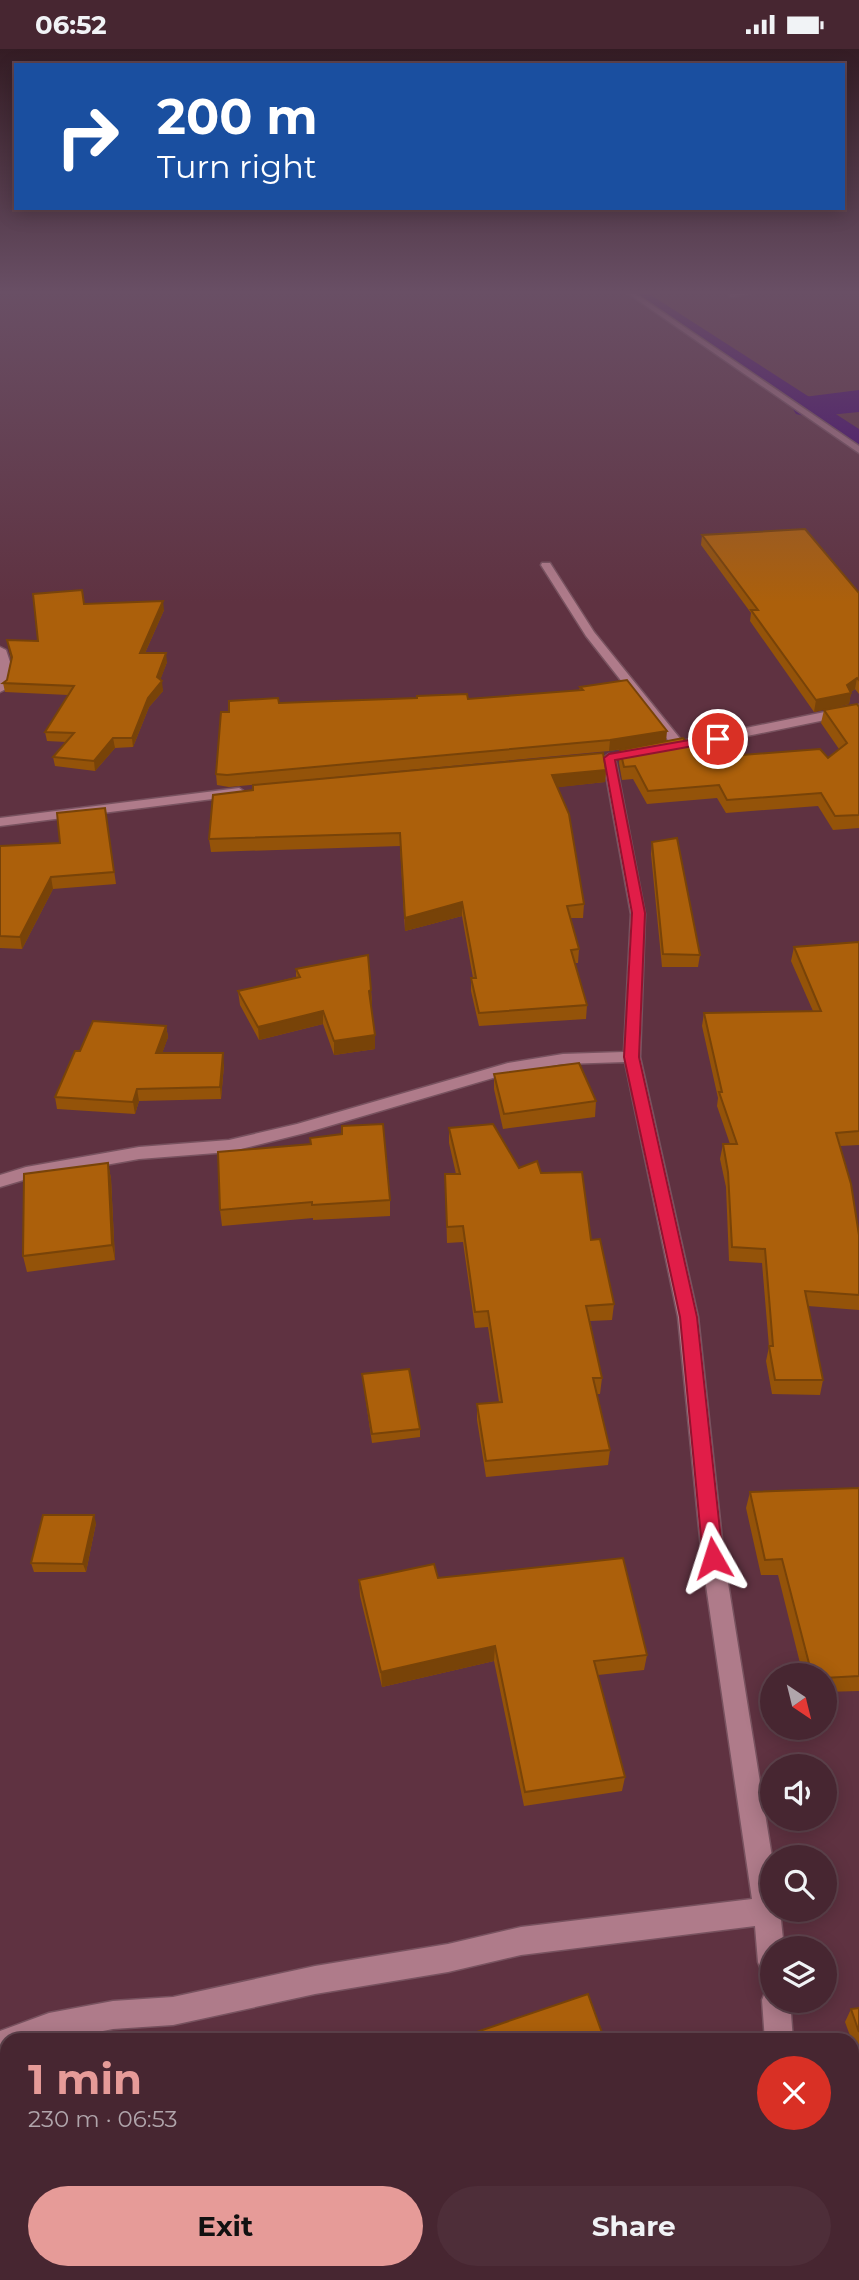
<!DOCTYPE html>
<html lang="en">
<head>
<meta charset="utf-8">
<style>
  body { margin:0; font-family:Montserrat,sans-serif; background:#4e2e39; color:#f1f3f6; height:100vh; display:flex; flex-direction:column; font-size:26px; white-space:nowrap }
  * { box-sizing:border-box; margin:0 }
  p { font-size:23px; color:#b0a5ab }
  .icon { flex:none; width:38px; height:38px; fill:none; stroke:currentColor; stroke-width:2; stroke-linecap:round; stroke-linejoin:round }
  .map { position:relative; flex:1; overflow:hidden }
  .panel { position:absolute; left:0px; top:1984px; width:859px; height:247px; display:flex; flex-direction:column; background:#472631; border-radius:21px 21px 0 0; box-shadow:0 4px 18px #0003,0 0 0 2px #5f434d }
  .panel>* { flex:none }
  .top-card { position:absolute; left:14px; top:14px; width:831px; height:147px; border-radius:0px; box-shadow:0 4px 18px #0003,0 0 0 2px #5f434d; background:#1a4fa0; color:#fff; overflow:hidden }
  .needle { width:46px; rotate:145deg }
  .buttons { position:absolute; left:760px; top:1614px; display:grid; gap:14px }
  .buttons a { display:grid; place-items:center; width:77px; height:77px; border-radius:50%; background:#472631; box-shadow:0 4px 18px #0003,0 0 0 2px #5f434d; font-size:35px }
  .pin { position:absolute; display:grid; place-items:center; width:60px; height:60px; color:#fff; margin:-30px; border:4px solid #fff; border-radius:50%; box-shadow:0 2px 7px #0007 }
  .me { position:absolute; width:77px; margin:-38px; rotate:354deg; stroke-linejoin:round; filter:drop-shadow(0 0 5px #0008) }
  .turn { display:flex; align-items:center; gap:24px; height:147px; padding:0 28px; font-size:32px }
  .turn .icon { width:91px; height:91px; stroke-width:2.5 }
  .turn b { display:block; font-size:49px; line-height:60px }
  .round { display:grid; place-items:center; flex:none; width:74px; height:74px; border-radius:37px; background:#4e2e39 }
  .headline { display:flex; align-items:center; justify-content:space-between; height:119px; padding:0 28px }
  h1 { font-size:42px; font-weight:700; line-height:52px; color:#e69b98 }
  .button { display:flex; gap:14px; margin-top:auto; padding:14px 28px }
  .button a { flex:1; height:80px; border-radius:42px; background:#e69b98; color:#111; font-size:28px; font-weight:700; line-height:80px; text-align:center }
  .button a+a { background:#4e2e39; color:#f1f3f6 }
  .status { display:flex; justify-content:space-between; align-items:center; height:49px; padding:0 35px; background:#472631; direction:ltr }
  .status svg { height:19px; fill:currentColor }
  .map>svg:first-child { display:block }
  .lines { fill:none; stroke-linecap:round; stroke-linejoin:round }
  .canal { fill:#3f0273; fill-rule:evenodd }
  .river { fill:#3f0273; fill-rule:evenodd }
  .minor-casing { stroke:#78525f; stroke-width:3 }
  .minor { fill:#af7b8a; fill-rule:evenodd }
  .wall { fill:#945309 }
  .shaded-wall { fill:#784308 }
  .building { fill:#ac600b; stroke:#784308; stroke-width:2 }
  .route { fill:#e11d48; stroke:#92132f; stroke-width:2 }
</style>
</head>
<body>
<div class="status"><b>06:52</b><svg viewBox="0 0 49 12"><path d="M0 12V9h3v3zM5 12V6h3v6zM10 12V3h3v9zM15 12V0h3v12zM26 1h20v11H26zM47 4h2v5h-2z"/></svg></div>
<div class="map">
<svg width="859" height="2231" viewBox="0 0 859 2231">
  <rect width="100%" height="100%" fill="#5f3241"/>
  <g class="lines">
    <!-- canal -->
    <path class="canal" d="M622,241H643L859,380V397L851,395Z"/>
    <!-- river -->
    <path class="river" d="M859,341V363L809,368L796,365L791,357L796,349Z"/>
    <defs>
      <g id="minor">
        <path d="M623,241H630L859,397V404Z"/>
        <path d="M749,241H763L732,248L729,246Z"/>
        <path d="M542,514H550L594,583L682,692L859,656V664L679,701L663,702V696L671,695L586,587L541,516Z"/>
        <path d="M0,598L6,601L11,616L6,640L0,643Z"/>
        <path d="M609,705L615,709L645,865L640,1008L698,1268L724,1509L772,1808V1860L780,1862L784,1899H772V1927L762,1923L758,1913L755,1877L521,1906L448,1923L315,1945L173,1976L113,1980L52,1992H7V2005L0,2002V1982L49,1964L113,1952L173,1948L315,1917L448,1895L521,1878L752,1850L702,1509L678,1268L625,1013L563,1015L510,1024L305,1084L229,1103L139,1110L27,1130L0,1138V1126L26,1118L139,1098L229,1091L297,1075L508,1014L563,1005L624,1003L631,865L603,709Z"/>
        <path d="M239,739L245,743L244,746L0,777V769Z"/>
        <path d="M772,1939V1951H790L793,1992H765L762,1951L766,1941Z"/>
        <path d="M797,2224H829L830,2231H798Z"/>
      </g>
    </defs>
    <!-- minor casing -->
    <use href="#minor" class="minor-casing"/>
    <!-- minor -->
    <use href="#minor" class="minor"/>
  </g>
  <!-- wall -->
  <g class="wall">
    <path d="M702,486L859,544V645L855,640L851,643L849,655L814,663L750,572L751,564L701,496Z"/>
    <path d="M84,555L164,561L145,604L167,613L160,631L163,642L149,658L133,698L115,699L95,722L55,717L53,708L66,693L47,692L45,683L68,646L5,643L3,634L7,631L11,610L7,591L38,592Z"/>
    <path d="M580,638L666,692L703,710L704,709H828L839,700L821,674L824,661L859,658V779L833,781L818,757L726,764L717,749L647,755L633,730L622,731L619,714L620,701L638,698L609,702L229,738L217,736L216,725L229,663L279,654L468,650L579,642Z"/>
    <path d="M606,721L605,733L557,738L584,855L583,869H570L579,900L578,914H574L587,956L586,970L479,977L471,942V929H473L462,867L405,882L400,797L211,803L209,790Z"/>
    <path d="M105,759L116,835L53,840L22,900L0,899V797L60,794Z"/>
    <path d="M652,793L700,906L698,918H662L651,805Z"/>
    <path d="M859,893V1096L840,1097L859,1186V1261L808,1257L823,1331L820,1346L772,1345L766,1312L769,1298L762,1214L729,1212L726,1138L720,1110L723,1095H730L717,1057L718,1049L702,977L704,964L813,962L791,912L794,898Z"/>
    <path d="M296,920L371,941L372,955H371L375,986V1000L334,1006L323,975L259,991L240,956L238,942L296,928Z"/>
    <path d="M166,977L168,988L162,1004L224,1016L221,1050L139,1052L135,1065L57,1060L55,1048L80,1002Z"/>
    <path d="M494,1025L596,1052L595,1068L503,1080L494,1040Z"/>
    <path d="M449,1079L519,1119L541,1124L591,1191L614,1255L612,1271L590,1272L602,1329L600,1345H597L610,1401L608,1416L486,1428L477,1371V1355L499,1353L488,1278L475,1279L463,1193L447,1194L445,1125H456L449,1094Z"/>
    <path d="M218,1103L390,1151V1167L313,1171V1169L222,1177L220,1161Z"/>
    <path d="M108,1114L111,1130L115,1211L27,1223L23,1207Z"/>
    <path d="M362,1325L420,1380V1388L372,1394Z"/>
    <path d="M859,1439V1642L824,1643V1626H803L778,1526H761L746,1459L750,1443Z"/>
    <path d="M96,1474L86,1523H34L31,1514Z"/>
    <path d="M438,1529L647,1606L644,1621L598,1626L625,1728L622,1742L524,1757L494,1612L382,1638L360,1547L359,1531Z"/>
    <path d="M859,1959V2011L845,1973L851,1960Z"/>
    <path d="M496,2224H713L714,2231H497Z"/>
  </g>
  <!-- shaded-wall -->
  <g class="shaded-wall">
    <path d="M163,552L164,561L141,613L140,604Z"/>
    <path d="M166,604L167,613L158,637L157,628Z"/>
    <path d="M857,629L855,640L848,645L851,644L849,655L814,663L816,651L847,636Z"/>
    <path d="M162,632L163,642L149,658L133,698L132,689L148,649Z"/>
    <path d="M667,682L666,693L609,702L610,691Z"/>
    <path d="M113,689L115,699L95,722L94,712Z"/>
    <path d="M606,721L605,733L552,739V726Z"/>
    <path d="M51,828L53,840L22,900L20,888Z"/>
    <path d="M462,853V867L405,882V869Z"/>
    <path d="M371,941L372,955L369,956V942Z"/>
    <path d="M323,962V975L259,991L258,978Z"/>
    <path d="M166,977L168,988L158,1016L156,1004Z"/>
    <path d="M375,986V1000L334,1006V992Z"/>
    <path d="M223,1004L224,1016L221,1050L220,1038Z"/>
    <path d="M137,1040L139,1052L135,1065L133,1053Z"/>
    <path d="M108,1114L111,1130L115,1211L112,1196Z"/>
    <path d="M94,1466L96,1474L86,1523L83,1515Z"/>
    <path d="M495,1597L494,1612L382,1638L381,1623Z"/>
  </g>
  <!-- building -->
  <g class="building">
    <path d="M805,480L859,544V631L857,629L847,636L851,644L816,651L751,561H758L702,486Z"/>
    <path d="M82,541L84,555L163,552L140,604H166L157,628L162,632L148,649L132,689H113L94,712L53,708L74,684L45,683L74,637L3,634L7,631L12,608L7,591L38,592L33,545Z"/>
    <path d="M627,631L667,682L610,691L227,726L216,725L221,663H229V652L278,649L279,654L417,649V647L467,645L468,650L583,641L580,638Z"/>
    <path d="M857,655L859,658V766L835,767L821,744L727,751L719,736L648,742L635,717L624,718L620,701L683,689L707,714L704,709L820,700L828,709L847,694L824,661Z"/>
    <path d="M603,704L606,721L552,726L569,765L584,855L567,857L579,900L571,901L587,956L479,964L471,929H476L462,853L405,869L400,784L209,790L213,746L253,741V736Z"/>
    <path d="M105,759L114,823L51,828L20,888L0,887V797L60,794L57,764Z"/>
    <path d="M677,789L700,906L663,905L652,793Z"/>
    <path d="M859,893V1082L836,1084L851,1135L859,1186V1246L805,1242L823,1331H775L769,1297H773L765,1200L732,1198L728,1123L723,1095H737L719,1043H722L704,964L821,962L794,898Z"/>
    <path d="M368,906L371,941L369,942L375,986L334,992L323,962L258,978L238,942L300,928L296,920Z"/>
    <path d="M93,972L166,977L156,1004H223L220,1038L137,1040L133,1053L55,1048L75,1002H80Z"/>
    <path d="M579,1014L596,1052L504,1065L494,1025Z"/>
    <path d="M383,1075L390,1151L312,1156V1153L220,1161L218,1103L311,1095L310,1089L342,1085V1077Z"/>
    <path d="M493,1075L519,1119L537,1112L541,1124L582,1123L591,1191L600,1190L614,1255L586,1257L602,1329H593L610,1401L486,1412L477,1355L502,1353L488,1262L475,1263L463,1177L447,1178L445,1125H460L449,1079Z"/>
    <path d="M108,1114L112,1196L23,1207L24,1125Z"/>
    <path d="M409,1320L420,1380L372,1385L362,1325Z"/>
    <path d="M859,1439V1627L824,1629V1626H812L782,1510L765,1511L750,1443Z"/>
    <path d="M43,1466H94L83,1515L31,1514Z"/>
    <path d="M623,1509L647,1606L594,1612L625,1728L525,1743L495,1597L381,1623L359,1531L434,1515L438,1529Z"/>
    <path d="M588,1945L605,1992H463L462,1988Z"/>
    <path d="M859,1959V1983L851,1960Z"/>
    <path d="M234,2224H318L320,2231H222Z"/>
    <path d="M500,2224H713L714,2231H502Z"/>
  </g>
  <!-- sky -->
  <linearGradient id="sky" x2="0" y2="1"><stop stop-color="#341c24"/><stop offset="0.44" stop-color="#694f65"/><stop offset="1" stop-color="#694f65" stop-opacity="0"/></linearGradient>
  <rect width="859" height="553" fill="url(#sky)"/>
  <!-- route -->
  <path class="route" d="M718,686L723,690L721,692L615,711L645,864L639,1008L697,1268L723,1509L720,1515L713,1518L706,1515L703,1509L680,1268L624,1008L632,864L604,709L609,705Z"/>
</svg>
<div class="buttons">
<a><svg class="needle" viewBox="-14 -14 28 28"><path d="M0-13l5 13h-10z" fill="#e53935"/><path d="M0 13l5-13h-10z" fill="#b0a5ab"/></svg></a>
<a><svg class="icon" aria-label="sound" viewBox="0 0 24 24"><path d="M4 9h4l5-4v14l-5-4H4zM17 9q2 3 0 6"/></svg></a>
<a><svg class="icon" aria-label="search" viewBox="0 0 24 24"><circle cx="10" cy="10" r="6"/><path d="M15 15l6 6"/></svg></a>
<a><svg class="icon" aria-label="layers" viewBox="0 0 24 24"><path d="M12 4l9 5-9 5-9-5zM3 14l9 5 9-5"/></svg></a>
</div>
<div class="pin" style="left:718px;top:690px;background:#d93025"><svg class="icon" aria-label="arrive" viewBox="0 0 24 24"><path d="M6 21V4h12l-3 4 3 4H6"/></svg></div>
<svg class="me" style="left:713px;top:1509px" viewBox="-20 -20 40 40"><path d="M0-17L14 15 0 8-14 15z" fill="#e11d48" stroke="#fff" stroke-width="4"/></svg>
<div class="top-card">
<div class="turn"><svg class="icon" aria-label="right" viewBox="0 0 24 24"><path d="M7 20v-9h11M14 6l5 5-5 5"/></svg><div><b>200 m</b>Turn right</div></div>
</div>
<section class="panel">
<div class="headline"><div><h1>1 min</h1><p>230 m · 06:53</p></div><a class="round" style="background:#d93025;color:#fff"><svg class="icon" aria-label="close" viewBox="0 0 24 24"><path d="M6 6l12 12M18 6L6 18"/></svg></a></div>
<div class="button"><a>Exit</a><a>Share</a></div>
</section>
</div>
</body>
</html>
